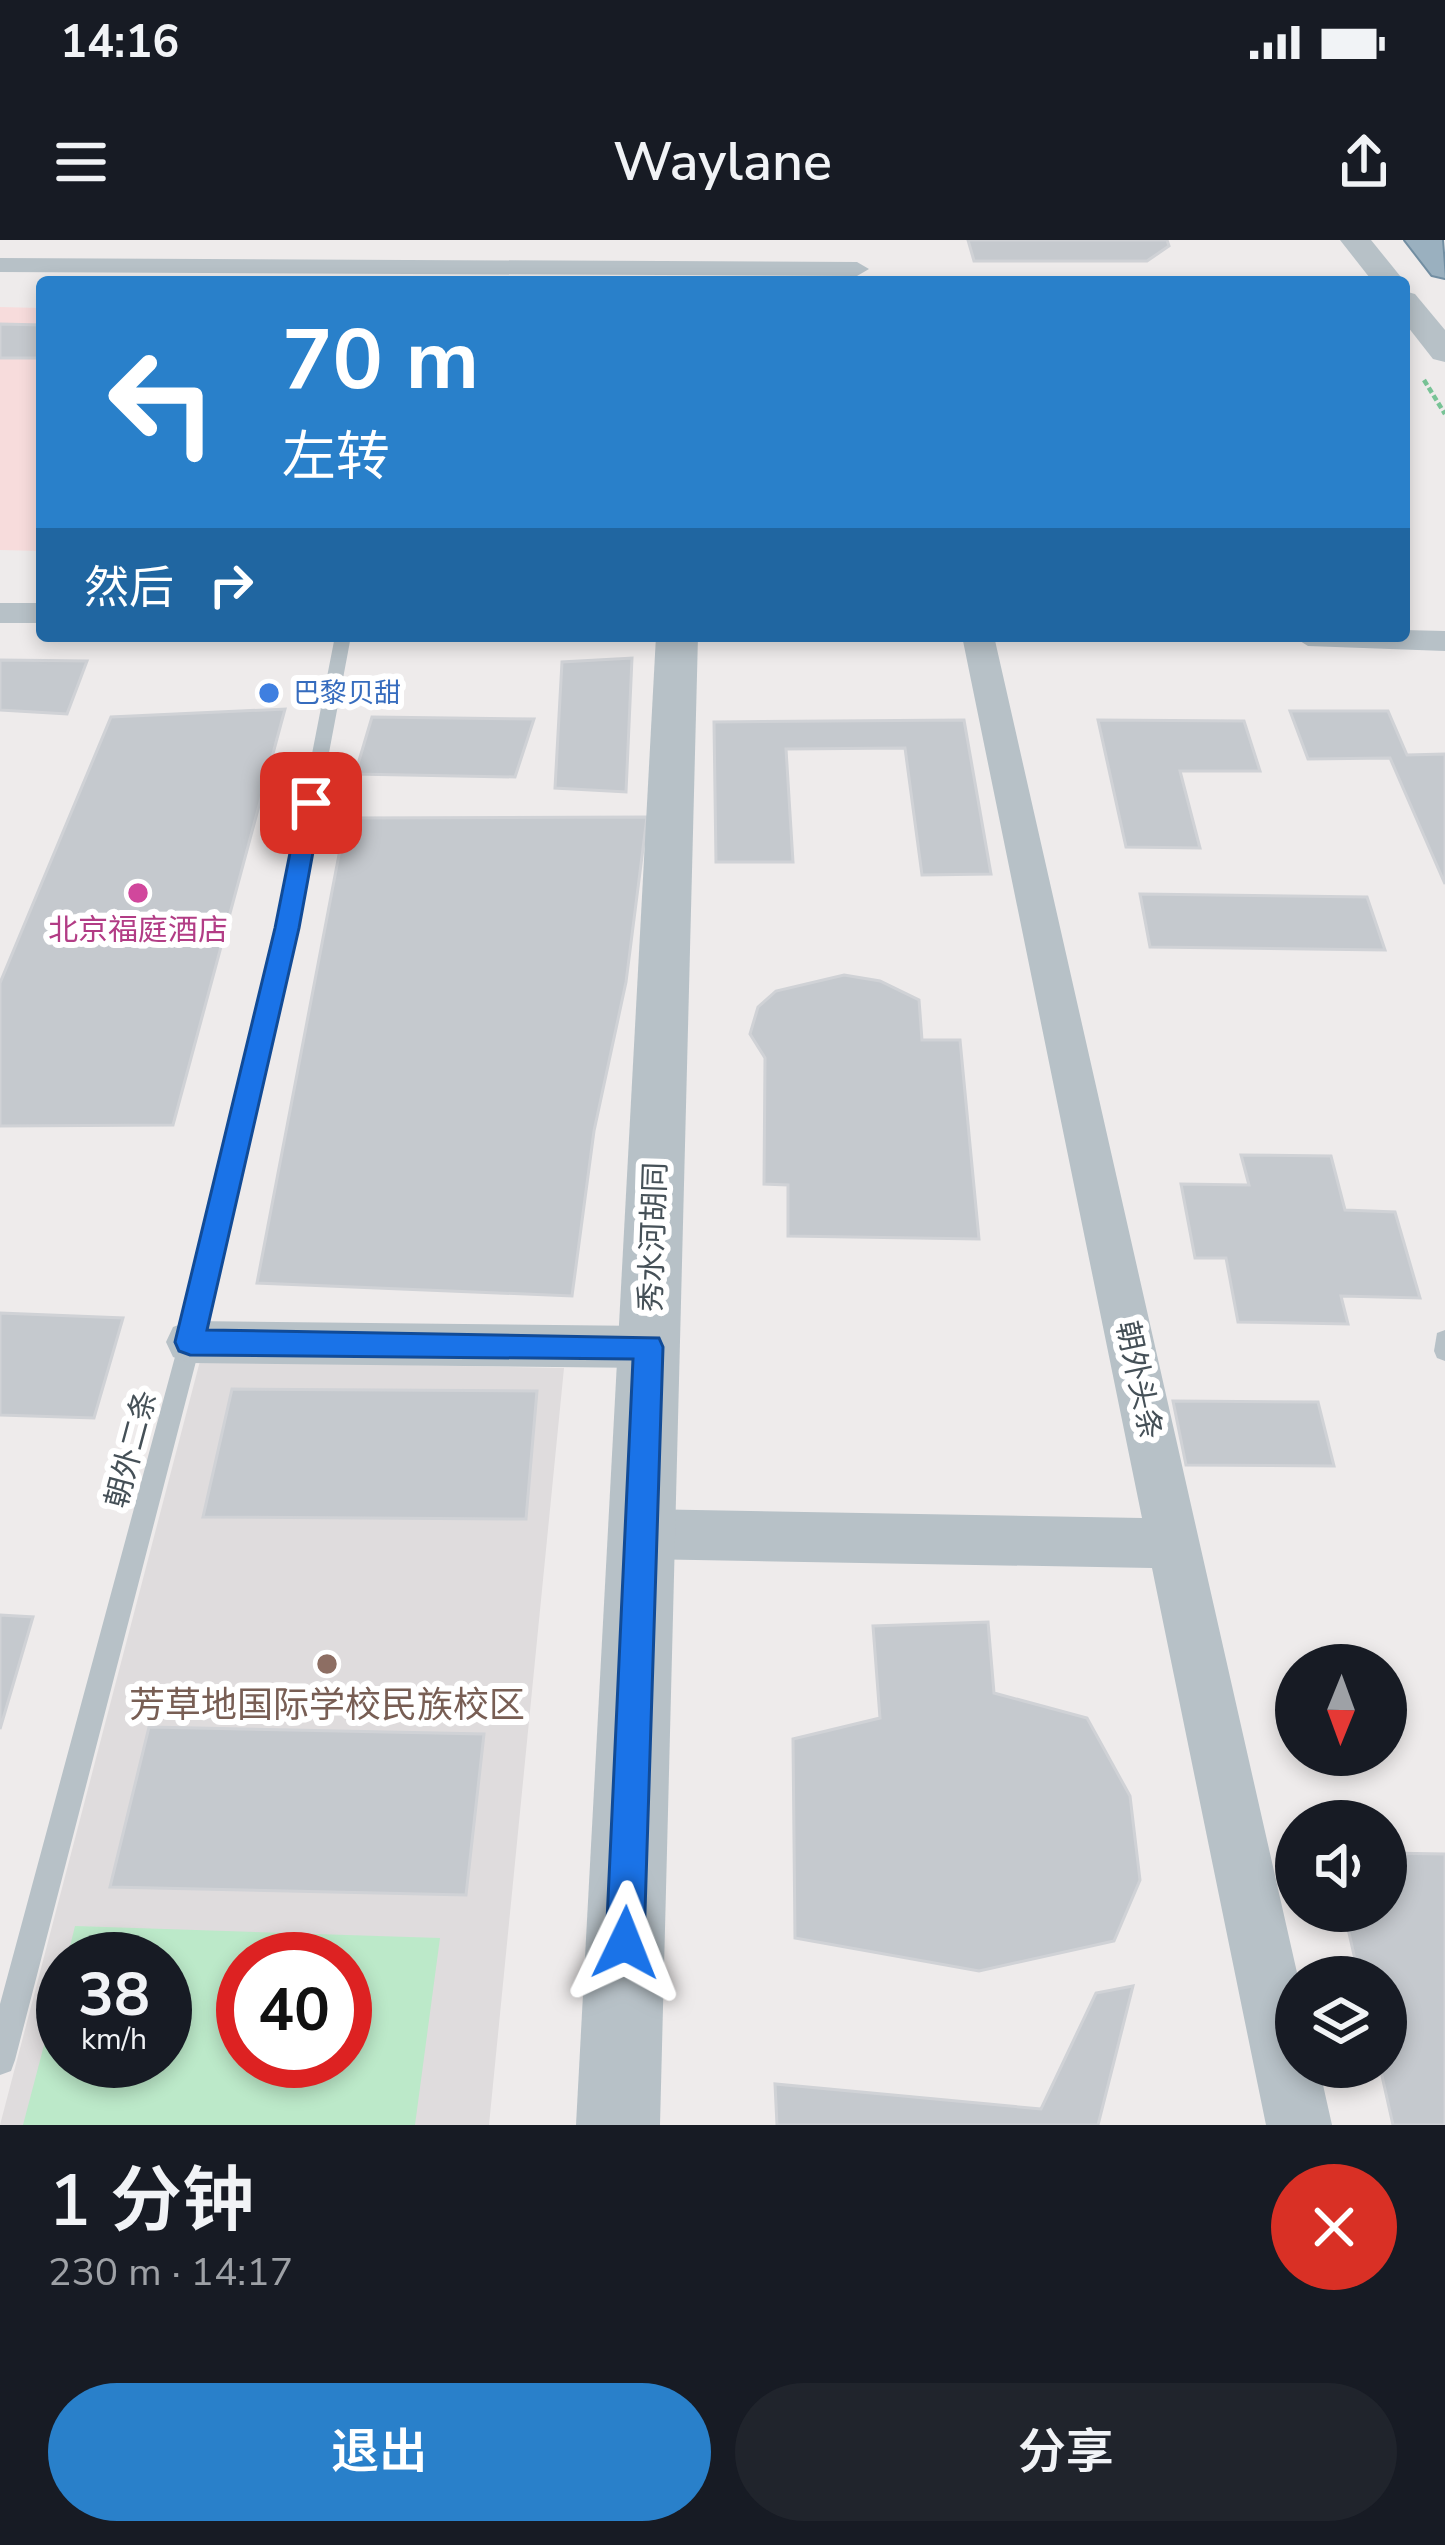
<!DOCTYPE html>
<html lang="zh">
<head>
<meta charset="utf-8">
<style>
  body { margin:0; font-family:"Nunito Sans","Noto Sans SC",sans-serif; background:#20242c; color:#f1f3f6; height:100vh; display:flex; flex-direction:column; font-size:45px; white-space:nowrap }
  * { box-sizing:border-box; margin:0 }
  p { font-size:39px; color:#9ea1a6 }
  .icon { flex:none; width:66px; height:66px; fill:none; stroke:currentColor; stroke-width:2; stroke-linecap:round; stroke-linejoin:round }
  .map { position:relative; height:1885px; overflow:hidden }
  .side { display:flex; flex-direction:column; background:#171b24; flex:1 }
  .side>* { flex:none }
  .guide { position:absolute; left:36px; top:36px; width:1374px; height:366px; border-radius:12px; box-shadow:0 6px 18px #0003; background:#2980ca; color:#fff; overflow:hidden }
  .needle { width:78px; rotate:181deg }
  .fabs { position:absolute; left:1275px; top:1404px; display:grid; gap:24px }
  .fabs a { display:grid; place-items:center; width:132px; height:132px; border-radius:50%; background:#171b24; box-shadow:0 6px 18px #0003; font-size:60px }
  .speed { position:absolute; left:36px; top:1692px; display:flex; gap:24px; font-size:60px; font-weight:700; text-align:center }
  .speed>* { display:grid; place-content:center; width:156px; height:156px; border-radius:50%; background:#171b24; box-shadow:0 6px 18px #0003; line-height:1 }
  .speed small { font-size:30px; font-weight:400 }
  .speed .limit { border:18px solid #d22; background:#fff; color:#111 }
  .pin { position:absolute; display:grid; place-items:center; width:102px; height:102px; color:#fff; margin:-51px; border-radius:24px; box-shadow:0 6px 18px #0006 }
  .me { position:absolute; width:132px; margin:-66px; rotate:2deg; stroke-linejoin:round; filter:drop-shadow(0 0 9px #0008) }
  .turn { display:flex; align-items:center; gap:42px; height:252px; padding:0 48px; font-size:54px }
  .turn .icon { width:156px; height:156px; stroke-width:2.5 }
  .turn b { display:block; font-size:84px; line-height:102px }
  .then { display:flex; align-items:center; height:114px; padding:0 48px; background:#0003; gap:24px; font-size:45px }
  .round { display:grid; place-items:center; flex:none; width:126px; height:126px; border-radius:63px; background:#20242c }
  .head { display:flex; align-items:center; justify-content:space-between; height:204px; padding:0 48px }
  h1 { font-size:72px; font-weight:600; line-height:90px }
  .cta { display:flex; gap:24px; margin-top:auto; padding:24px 48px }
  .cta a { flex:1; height:138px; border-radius:72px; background:#2980ca; color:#fff; font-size:48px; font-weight:600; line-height:138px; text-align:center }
  .cta a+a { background:#20242c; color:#f1f3f6 }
  .status { display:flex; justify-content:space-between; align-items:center; height:84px; padding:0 60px; background:#171b24; direction:ltr }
  .status svg { height:33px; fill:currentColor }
  header { display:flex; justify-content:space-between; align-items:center; height:156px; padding:0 48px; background:#171b24; font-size:54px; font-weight:600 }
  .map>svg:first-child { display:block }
  .education { fill:#dfdcdd; fill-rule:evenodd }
  .medical { fill:#f7dcdc }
  .green { fill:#bce9c9; fill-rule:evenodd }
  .building { fill:#c5c9ce; stroke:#d0d2d6; stroke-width:3 }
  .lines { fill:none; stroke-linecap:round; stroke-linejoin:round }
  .trunk-casing { stroke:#728ea2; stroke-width:4 }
  .path { stroke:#78c396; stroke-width:4.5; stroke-dasharray:6 3; stroke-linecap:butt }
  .service { fill:#b7c1c7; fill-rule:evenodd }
  .minor { fill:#b7c1c7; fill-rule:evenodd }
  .tertiary { fill:#b7c1c7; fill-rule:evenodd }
  .trunk { fill:#9ab0bf; fill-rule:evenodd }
  .route { fill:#1a73e8; stroke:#114b97; stroke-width:3 }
  .shop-dot { fill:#3f7fe0; stroke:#fff; stroke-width:4.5 }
  .hotel-dot { fill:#d1479c; stroke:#fff; stroke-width:4.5 }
  .education-dot { fill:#8d6e63; stroke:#fff; stroke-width:4.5 }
  .labels { text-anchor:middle; stroke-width:12; stroke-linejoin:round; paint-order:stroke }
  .far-shop-label { font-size:27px; fill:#366cbe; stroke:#fff; text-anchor:start }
  .hotel-label { font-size:30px; fill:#b23c85; stroke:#fff }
  .street-label { font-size:30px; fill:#455057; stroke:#fff }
  .near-education-label { font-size:36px; fill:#785e54; stroke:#fff }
</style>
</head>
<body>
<div class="status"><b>14:16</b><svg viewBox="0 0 49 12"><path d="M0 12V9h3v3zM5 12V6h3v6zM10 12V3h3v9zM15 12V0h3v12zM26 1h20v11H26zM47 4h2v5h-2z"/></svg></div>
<header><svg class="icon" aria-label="menu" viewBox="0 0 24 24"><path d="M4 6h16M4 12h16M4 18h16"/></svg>Waylane<svg class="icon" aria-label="share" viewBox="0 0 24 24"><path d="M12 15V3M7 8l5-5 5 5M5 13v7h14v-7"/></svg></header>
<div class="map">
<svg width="1445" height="1885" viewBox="0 0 1445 1885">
  <rect width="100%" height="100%" fill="#eeebeb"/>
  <!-- education -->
  <path class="education" d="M200,1121L564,1128L489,1885H0ZM63,1719H165V1821H63ZM243,1719H345V1821H243Z"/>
  <!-- medical -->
  <path class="medical" d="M0,67L42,68V311L0,310Z"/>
  <!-- green -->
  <path class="green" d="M75,1686L440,1698L415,1885H23L63,1733V1821H165V1719H67ZM243,1719H345V1821H243Z"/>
  <!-- building -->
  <g class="building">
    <path d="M968,0H1167L1169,6L1147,21H974Z"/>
    <path d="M0,84L42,85V118H0Z"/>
    <path d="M632,418L626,552L555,548L562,422Z"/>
    <path d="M0,420L87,421L67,474L0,470Z"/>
    <path d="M285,469L173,885L0,886V743L111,477Z"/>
    <path d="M1290,471H1388L1407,515L1445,514V644L1390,518L1308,519Z"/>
    <path d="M372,477L534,479L515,537L355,534Z"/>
    <path d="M964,480L991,634L922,635L905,508L786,509L793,622H716L714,482Z"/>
    <path d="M1098,480L1244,481L1260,531H1180L1200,608L1126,607Z"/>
    <path d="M647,577L626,742L594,891L572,1056L257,1043L346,578Z"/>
    <path d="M1140,654L1367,657L1385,710L1150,707Z"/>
    <path d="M844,735L880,741L919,760L922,800H960L979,999L788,996V945L764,944L765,818L750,794L758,767L776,751Z"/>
    <path d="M1241,915L1331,916L1345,970L1395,972L1420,1058L1341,1056L1348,1084L1238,1082L1226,1018H1195L1181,944L1249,945Z"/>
    <path d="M0,1073L123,1078L94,1178L0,1175Z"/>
    <path d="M232,1149L537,1151L526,1279L203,1277Z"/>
    <path d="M1173,1161L1318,1162L1334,1226L1186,1225Z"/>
    <path d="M0,1375L33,1377L0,1489Z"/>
    <path d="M988,1382L994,1453L1087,1478L1130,1556L1140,1640L1114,1701L979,1731L795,1698L793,1499L880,1478L873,1386Z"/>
    <path d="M149,1487L484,1494L466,1655L110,1647Z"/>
    <path d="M1386,1613L1445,1614V1885H1393L1380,1827H1386V1737H1359L1344,1671H1386Z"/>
    <path d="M1133,1746L1098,1885H777L775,1844L1041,1869L1096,1753Z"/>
  </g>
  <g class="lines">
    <defs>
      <path id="trunk" d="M1405,0H1442L1445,38L1432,35Z"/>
    </defs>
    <!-- trunk casing -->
    <use href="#trunk" class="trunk-casing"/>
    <!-- path -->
    <path class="path" d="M1424,140L1445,174"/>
    <!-- service -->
    <g class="service">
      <path d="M335,396H351L296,688L201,1102L15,1820L11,1831L0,1835V1764L179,1102L278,688Z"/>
      <path d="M1445,1090V1121L1437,1118L1434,1111L1437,1093Z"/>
    </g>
    <!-- minor -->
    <g class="minor">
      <path d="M0,18L857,22L869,29L857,36L0,32Z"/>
      <rect x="0" y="363" width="42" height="20"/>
      <path d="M1404,390L1445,391V411L1308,406L1292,396H1404Z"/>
      <path d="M962,396H994L1298,1737L1296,1827H1319L1332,1885H1266L1152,1328L641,1319L622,1312L615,1294L622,1276L641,1269L1142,1278Z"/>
      <path d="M190,1081L648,1086L665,1092L672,1107L665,1122L648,1128L190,1123L173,1117L166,1102L173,1087Z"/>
    </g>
    <!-- tertiary -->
    <g class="tertiary">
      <path d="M1340,0H1371L1405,42H1373Z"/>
      <path d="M1404,51L1415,54L1445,90V122L1433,119L1404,82Z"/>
      <path d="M656,396H698L660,1885H576Z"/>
    </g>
    <!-- trunk -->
    <use href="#trunk" class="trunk"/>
  </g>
  <!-- route -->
  <path class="route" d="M311,556L322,563L299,688L207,1090L659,1098L663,1107L644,1703L638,1716L625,1722L612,1716L606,1703L633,1119L190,1115L179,1111L175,1102L275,688L300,563Z"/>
  <!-- markers -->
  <circle class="shop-dot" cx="269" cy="453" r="12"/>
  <circle class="hotel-dot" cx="138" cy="653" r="12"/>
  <circle class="education-dot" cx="327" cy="1424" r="12"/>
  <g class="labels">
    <!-- far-shop labels -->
    <g class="far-shop-label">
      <text x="293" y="462">巴黎贝甜</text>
    </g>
    <!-- hotel labels -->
    <g class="hotel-label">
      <text x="138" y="700">北京福庭酒店</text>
    </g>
    <!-- street labels -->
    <g class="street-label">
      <text transform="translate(653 997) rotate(-88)" y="10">秀水河胡同</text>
      <text transform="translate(1139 1140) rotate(78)" y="10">朝外头条</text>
      <text transform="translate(131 1209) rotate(-75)" y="10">朝外二条</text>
    </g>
    <!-- near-education labels -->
    <g class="near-education-label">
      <text x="327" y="1477">芳草地国际学校民族校区</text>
    </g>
  </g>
</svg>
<div class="fabs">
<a><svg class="needle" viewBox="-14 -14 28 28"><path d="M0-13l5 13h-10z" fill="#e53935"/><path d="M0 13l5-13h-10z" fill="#9ea1a6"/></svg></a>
<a><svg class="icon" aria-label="sound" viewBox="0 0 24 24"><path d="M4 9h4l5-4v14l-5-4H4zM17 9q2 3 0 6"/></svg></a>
<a><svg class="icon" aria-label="layers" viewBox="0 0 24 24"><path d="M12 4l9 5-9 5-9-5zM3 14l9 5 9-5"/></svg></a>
</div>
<div class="speed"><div>38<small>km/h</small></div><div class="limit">40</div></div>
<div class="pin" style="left:311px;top:563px;background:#d93025"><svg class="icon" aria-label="arrive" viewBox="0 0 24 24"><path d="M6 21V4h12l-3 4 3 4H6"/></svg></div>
<svg class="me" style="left:625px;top:1703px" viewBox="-20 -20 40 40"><path d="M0-17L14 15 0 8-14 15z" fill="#1a73e8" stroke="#fff" stroke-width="4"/></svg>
<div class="guide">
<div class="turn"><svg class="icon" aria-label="left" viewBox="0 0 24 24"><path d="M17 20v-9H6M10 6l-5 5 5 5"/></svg><div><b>70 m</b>左转</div></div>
<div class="then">然后<svg class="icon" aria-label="right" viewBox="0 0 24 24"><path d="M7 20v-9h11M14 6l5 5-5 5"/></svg></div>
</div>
</div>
<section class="side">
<div class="head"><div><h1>1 分钟</h1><p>230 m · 14:17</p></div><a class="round" style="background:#d93025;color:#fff"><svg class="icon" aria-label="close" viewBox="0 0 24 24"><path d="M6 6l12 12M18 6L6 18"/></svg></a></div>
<div class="cta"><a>退出</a><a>分享</a></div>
</section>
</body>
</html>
